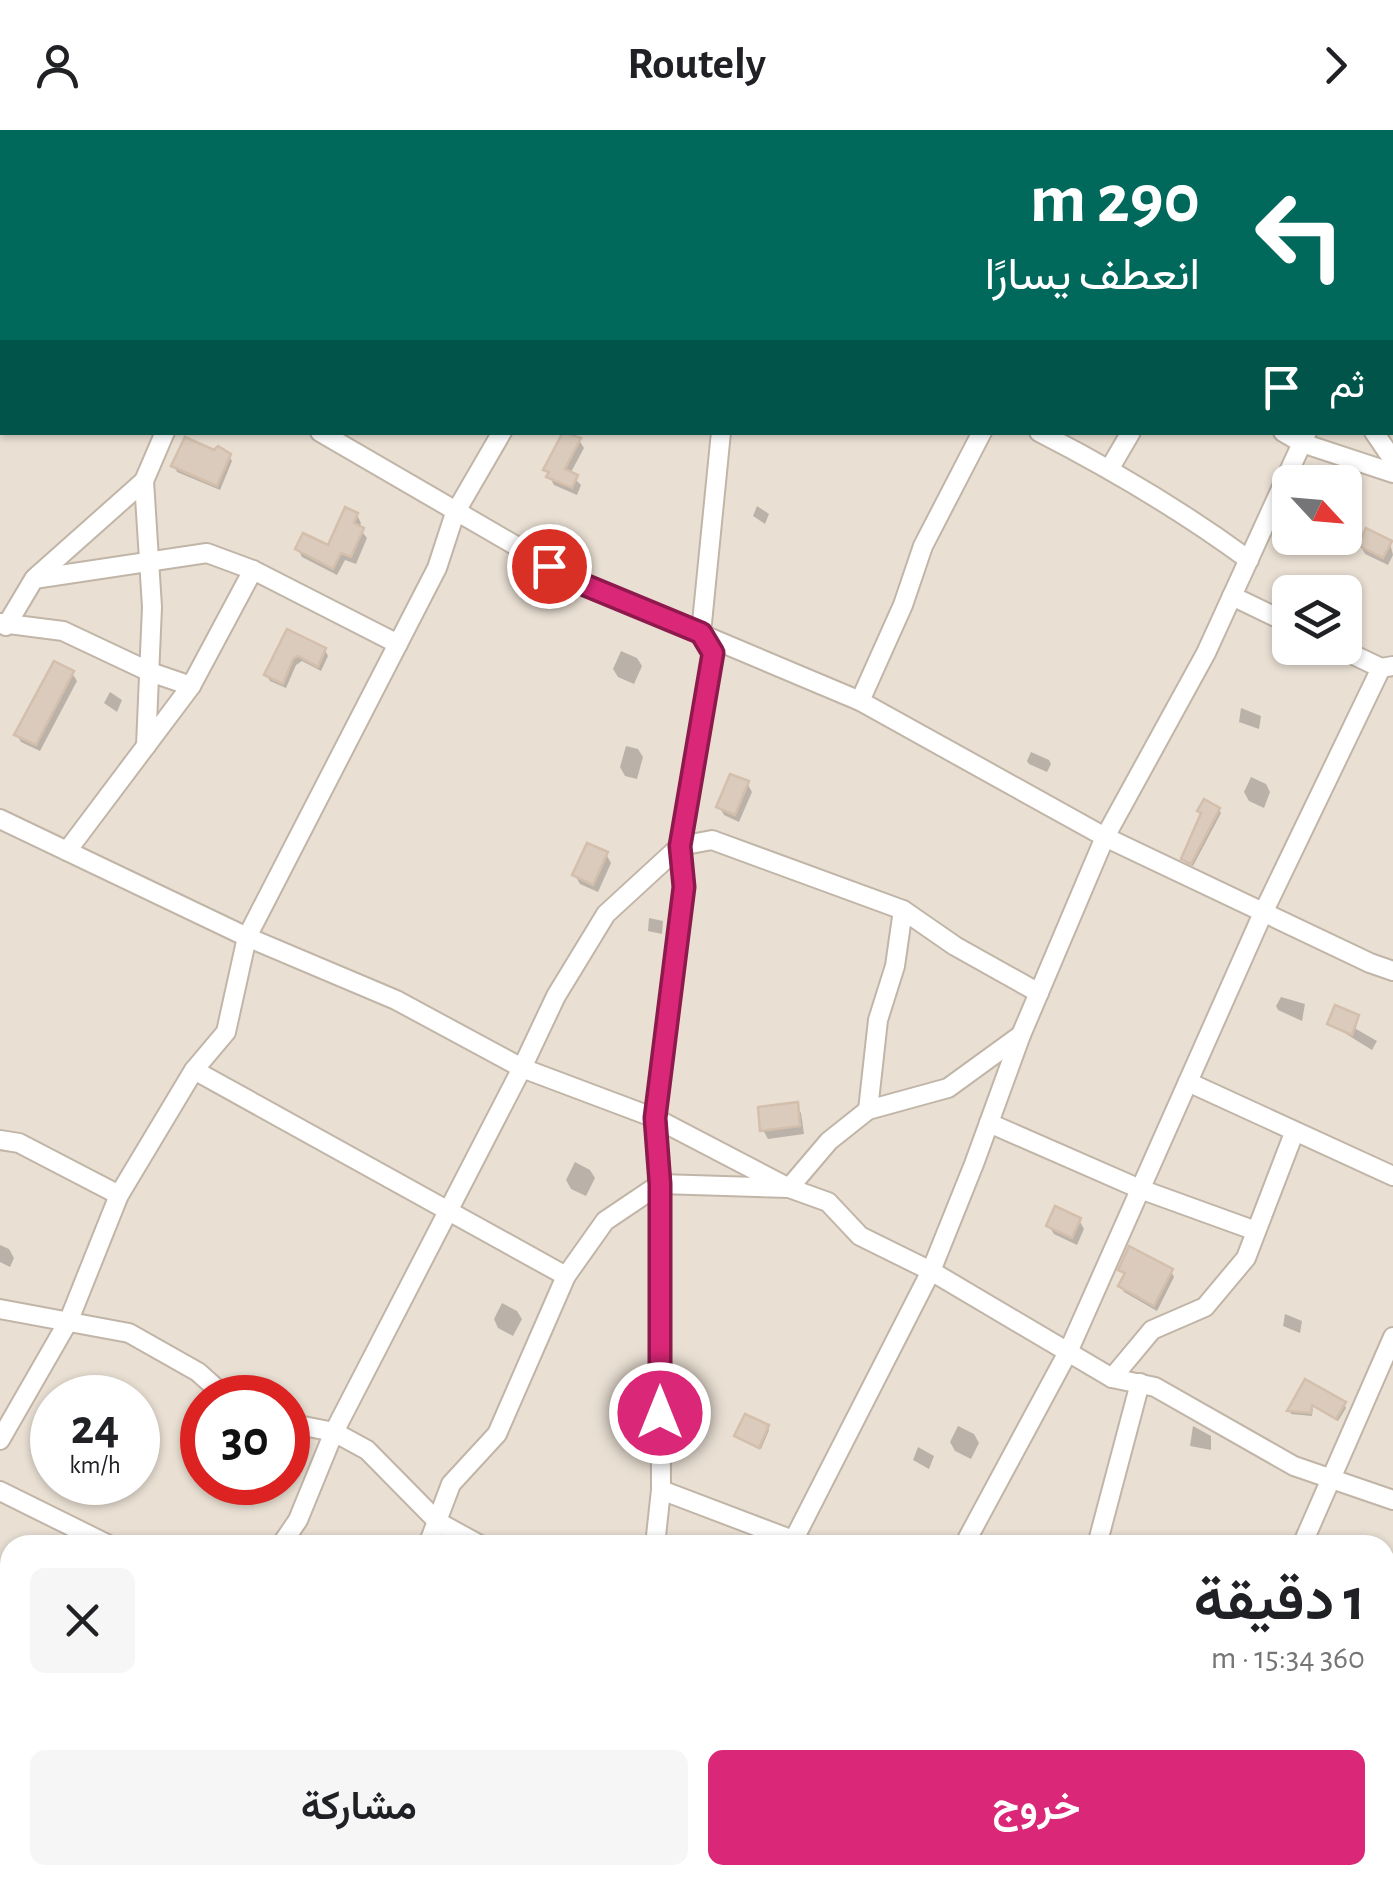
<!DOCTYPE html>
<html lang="ar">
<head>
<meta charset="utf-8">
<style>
  body { margin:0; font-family:"Alegreya Sans",Vazirmatn,sans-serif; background:#f6f6f6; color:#202124; direction:rtl; height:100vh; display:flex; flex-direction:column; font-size:38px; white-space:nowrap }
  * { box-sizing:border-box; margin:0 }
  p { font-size:32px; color:#757577 }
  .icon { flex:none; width:55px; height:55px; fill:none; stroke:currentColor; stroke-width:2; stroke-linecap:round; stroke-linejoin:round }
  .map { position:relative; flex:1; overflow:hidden; direction:ltr }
  .side { position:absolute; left:0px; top:1405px; width:1395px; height:350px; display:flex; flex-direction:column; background:#fff; border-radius:30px 30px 0 0; box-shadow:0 2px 8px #0004; direction:rtl }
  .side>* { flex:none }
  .guide { position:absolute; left:0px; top:0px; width:1395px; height:305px; box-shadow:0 2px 8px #0004; direction:rtl; background:#00695c; color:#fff; overflow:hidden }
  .needle { width:65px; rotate:116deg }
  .controls { position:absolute; left:1272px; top:335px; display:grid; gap:20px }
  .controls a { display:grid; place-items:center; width:90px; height:90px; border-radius:15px; background:#fff; box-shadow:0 2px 8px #0004; font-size:50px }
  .speed { position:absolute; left:30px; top:1245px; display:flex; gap:20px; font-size:50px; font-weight:700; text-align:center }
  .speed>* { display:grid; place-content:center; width:130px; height:130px; border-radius:50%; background:#fff; box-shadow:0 2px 8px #0004; line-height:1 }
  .speed small { font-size:25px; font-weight:400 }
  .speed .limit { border:15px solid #d22; background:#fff; color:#111 }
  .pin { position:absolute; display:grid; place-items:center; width:85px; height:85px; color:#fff; margin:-42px; border:5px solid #fff; border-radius:50%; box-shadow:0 2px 10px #0007 }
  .me { position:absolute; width:110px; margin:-55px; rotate:0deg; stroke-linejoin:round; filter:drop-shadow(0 0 8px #0008) }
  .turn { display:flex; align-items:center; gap:35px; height:210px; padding:0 30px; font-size:45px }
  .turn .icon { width:130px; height:130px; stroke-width:2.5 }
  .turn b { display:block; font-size:70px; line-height:85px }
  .then { display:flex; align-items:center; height:95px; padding:0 30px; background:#0003; gap:20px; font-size:38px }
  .round { display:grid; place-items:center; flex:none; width:105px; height:105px; border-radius:15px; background:#f6f6f6 }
  .headline { display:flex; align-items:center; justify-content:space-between; height:170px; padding:0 30px }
  h1 { font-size:60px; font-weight:600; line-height:75px }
  .action { display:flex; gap:20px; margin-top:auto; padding:20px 30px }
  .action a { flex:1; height:115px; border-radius:15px; background:#db2777; color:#fff; font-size:40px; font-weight:600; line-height:115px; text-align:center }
  .action a+a { background:#f6f6f6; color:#202124 }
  header { display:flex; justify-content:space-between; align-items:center; height:130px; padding:0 30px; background:#fff; font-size:45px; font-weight:600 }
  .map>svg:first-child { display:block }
  .residential { fill:#e9dfd3; fill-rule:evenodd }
  .shadow { fill:#0003 }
  .building { fill:#dacbbc; stroke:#d3bfac; stroke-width:2.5 }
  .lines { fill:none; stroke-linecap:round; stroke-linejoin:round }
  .minor-casing { stroke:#c1b5a7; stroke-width:22 }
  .minor { stroke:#fff; stroke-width:18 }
  .route-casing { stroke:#8e194d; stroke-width:25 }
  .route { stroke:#db2777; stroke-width:18 }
</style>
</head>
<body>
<header><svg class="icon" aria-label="forward" viewBox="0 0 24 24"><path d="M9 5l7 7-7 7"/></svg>Routely<svg class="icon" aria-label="person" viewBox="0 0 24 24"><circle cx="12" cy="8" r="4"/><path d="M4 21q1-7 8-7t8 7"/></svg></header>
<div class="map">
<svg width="1393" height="1755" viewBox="0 0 1393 1755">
  <rect width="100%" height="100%" fill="#f5eee5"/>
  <!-- residential -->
  <path class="residential" d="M0,0H1393V1755H0ZM2,2H1392V302H2ZM1290,352H1345V408H1290ZM1290,462H1345V518H1290ZM52,1268H138V1352H52ZM202,1268H288V1352H202ZM10,1415H1385V1745H10Z"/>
  <!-- shadow -->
  <g class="shadow">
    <path d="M566,303L579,310L584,318L570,344L581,355L577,365L554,355L546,340Z"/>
    <path d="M229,326L232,331L220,360L177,342L174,336Z"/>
    <path d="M757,376L769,384L765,394L753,386Z"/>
    <path d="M357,385L361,393L359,398L367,408L356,434L345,430L337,445L302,427L298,419H329Z"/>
    <path d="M1390,413L1393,425L1388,435L1365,424L1360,415Z"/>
    <path d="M288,502L325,520L328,526L321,541L302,531L296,535L286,558L270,551L266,545Z"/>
    <path d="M621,521L637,528L642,536L634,554L618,547L613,539Z"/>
    <path d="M72,543L77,551L40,621L21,612L17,605Z"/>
    <path d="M110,562L122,570L117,582L104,573Z"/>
    <path d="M1241,578L1261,586L1259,599L1239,592Z"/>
    <path d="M626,616L638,619L643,627L637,649L625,646L620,637Z"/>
    <path d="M1031,622L1049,630L1051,634L1047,642L1029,634L1027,631Z"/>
    <path d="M1251,647L1266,654L1270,662L1264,678L1249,671L1244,662Z"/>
    <path d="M747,653L752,662L739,692L724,685L719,676Z"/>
    <path d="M1219,680L1221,683L1193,736L1186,733L1184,729Z"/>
    <path d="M606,724L611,733L598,762L580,754L575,745Z"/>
    <path d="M649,788L663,791L662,804L648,801Z"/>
    <path d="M1281,867L1305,874L1302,891L1278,880L1276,876Z"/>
    <path d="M1357,887L1356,899L1377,911L1372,920L1330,894Z"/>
    <path d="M796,975L801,983L804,1004L768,1009L763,1000Z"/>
    <path d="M575,1032L590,1040L595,1048L586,1066L571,1059L566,1050Z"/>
    <path d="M1079,1090L1084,1099L1077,1115L1054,1104L1049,1096Z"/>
    <path d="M0,1115L9,1119L14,1128L10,1137L0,1132Z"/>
    <path d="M1121,1140L1171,1141L1174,1147L1157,1181L1124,1162L1121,1156L1125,1147Z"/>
    <path d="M502,1173L517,1181L522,1189L513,1206L498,1198L494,1189Z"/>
    <path d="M1285,1184L1302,1191L1300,1203L1283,1196Z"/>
    <path d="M1306,1253L1344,1274L1346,1278L1338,1291L1313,1276L1312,1286L1291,1284L1290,1281Z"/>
    <path d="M958,1296L974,1304L979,1313L971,1329L955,1321L950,1312Z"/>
    <path d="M1193,1296L1211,1306V1320L1190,1316Z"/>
    <path d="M767,1297L769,1300L761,1319L737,1306Z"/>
    <path d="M918,1317L934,1326L929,1339L913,1330Z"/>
    <path d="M0,1665L6,1674L0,1685Z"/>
  </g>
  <!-- building -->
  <g class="building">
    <path d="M563,302L581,308L565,339L578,345L572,358L546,347L549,342L543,340Z"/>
    <path d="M185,307L214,320L218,316L231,324L217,356L171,336Z"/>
    <path d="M345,377L358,383L354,393L364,398L351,427L341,423L333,439L295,419L303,403L328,415Z"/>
    <path d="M1366,398L1392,411L1383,428L1358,415Z"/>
    <path d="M287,499L326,518L318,537L298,526L293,529L283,554L264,545Z"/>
    <path d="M54,531L74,541L36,615L14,605Z"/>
    <path d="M730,644L749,651L735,685L716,677Z"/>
    <path d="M1204,669L1220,678L1191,734L1181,729L1201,683L1197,681Z"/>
    <path d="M587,713L608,722L593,755L572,745Z"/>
    <path d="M1335,875L1359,885L1352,905L1327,894Z"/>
    <path d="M798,972L800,996L760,1001L758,977Z"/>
    <path d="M1055,1076L1081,1088L1072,1108L1046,1096Z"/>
    <path d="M1129,1116L1173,1139L1154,1176L1118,1156L1125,1143L1118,1140Z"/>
    <path d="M1305,1249L1346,1272L1336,1289L1312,1275L1311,1283L1287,1281Z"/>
    <path d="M745,1284L769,1295L759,1318L734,1306Z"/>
  </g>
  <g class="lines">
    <defs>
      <g id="minor">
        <path d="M721,0L728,2"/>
        <path d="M1309,0V2"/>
        <path d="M134,2L135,0"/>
        <path d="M334,2L335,0"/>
        <path d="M644,2L645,0"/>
        <path d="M760,2L761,0"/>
        <path d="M1076,2V0"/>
        <path d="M1393,17V19"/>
        <path d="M1392,41H1393"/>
        <path d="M1392,122L1393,121"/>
        <path d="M0,147L2,149"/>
        <path d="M1392,178H1393"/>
        <path d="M0,287L2,282"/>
        <path d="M320,302L580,453L860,571L1105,707L1370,833L1393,841"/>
        <path d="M1039,302C1113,340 1181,380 1249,430"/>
        <path d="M1283,302L1302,313L1393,343"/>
        <path d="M1374,302L1393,330"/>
        <path d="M1110,338L1131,302"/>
        <path d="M36,447L144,351"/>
        <path d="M1232,466L1290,494"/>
        <path d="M0,493L63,501L150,542L191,556"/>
        <path d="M6,496L34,449L207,423L253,440L398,514"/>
        <path d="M1339,518L1381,538L1393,536"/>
        <path d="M860,571L903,475L923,416L982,302"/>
        <path d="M146,616L152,477L144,351L165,302"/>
        <path d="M0,689L247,807L396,870L522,938L655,988L789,1058L828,1072L860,1106L931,1141L1112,1248L1155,1257L1294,1336L1393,1370"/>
        <path d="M67,721L191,556L253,440"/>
        <path d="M194,940L566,1146"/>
        <path d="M1188,952L1393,1046"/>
        <path d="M868,980L878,890L895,836L903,780"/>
        <path d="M989,993L1140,1059L1256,1101"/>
        <path d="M0,1010L19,1013L119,1065"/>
        <path d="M0,1179L129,1203L198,1242L227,1268"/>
        <path d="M1112,1248L1152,1200L1205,1177L1246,1128L1294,1003"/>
        <path d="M288,1293L334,1302L367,1320L438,1392L480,1415"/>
        <path d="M0,1310L69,1190L119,1065L194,940L226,902L247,807L437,438L455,383L502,302"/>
        <path d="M661,1360L806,1415"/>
        <path d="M0,1361L109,1415"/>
        <path d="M281,1415L298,1390L334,1302L522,938L556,866L606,784L680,716L712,710L903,780L955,816L1039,863"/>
        <path d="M428,1415L451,1354L497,1304L566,1146L605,1091L660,1054L789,1058L829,1011L868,980L948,958L1021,905"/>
        <path d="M655,1415L661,1360L660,1054L655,988L683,757L680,716L713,523L701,503L721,302"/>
        <path d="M791,1415L931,1141L974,1034L1021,905L1105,707L1206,523L1307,302"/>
        <path d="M964,1415L1068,1222L1263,783L1381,538"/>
        <path d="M1097,1415L1140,1253"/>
        <path d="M1302,1415L1393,1207"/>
        <path d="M1385,1687L1393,1692"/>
        <path d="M618,1745L620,1755"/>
        <path d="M750,1745L767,1755"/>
        <path d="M101,1755L103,1745"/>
        <path d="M273,1755L280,1745"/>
        <path d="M893,1755L894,1745"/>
        <path d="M964,1755L969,1745"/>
        <path d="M1132,1755L1137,1745"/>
      </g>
    </defs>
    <!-- minor casing -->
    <use href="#minor" class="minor-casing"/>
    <!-- minor -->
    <use href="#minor" class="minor"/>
  </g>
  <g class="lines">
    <defs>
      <path id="route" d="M549,436L580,453L701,503L713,523L680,716L684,757L655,988L660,1054V1283"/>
    </defs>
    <!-- route casing -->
    <use href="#route" class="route-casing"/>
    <!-- route -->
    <use href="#route" class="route"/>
  </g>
</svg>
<div class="controls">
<a><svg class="needle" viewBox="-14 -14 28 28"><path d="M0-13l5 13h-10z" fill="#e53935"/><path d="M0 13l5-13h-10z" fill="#757577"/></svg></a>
<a><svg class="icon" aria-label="layers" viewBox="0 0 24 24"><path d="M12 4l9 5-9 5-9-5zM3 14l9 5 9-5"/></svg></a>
</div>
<div class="speed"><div>24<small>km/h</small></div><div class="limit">30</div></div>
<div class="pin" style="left:549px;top:436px;background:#d93025"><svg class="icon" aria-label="arrive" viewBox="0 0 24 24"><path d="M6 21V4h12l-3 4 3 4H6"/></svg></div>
<svg class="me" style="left:660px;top:1283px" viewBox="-20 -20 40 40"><circle r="17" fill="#db2777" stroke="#fff" stroke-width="3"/><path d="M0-11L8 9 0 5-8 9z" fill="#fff"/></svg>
<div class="guide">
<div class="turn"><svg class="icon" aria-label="left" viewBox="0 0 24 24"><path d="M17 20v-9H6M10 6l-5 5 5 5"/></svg><div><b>290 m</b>انعطف يسارًا</div></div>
<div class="then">ثم<svg class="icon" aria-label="arrive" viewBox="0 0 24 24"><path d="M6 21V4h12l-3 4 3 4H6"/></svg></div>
</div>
<section class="side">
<div class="headline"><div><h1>1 دقيقة</h1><p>360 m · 15:34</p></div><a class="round"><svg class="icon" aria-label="close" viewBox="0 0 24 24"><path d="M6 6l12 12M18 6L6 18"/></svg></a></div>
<div class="action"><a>خروج</a><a>مشاركة</a></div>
</section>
</div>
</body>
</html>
